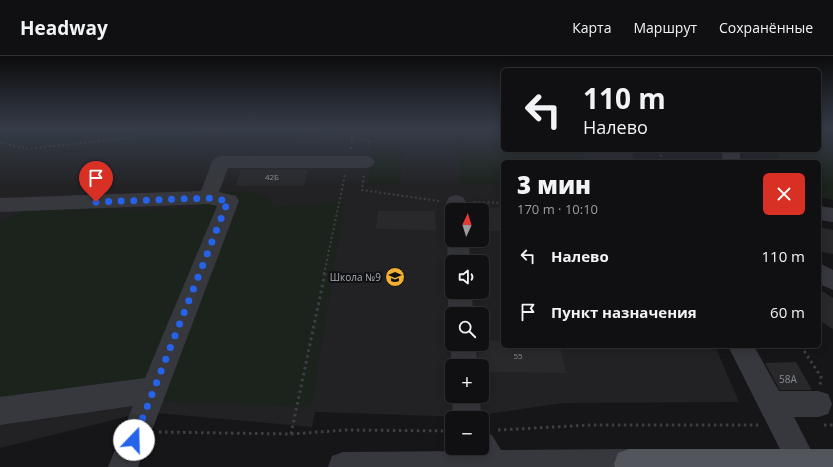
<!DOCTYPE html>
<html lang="ru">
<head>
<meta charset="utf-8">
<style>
  body { margin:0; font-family:"Open Sans",sans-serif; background:#1e1e20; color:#f1f3f6; height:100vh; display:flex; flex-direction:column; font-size:15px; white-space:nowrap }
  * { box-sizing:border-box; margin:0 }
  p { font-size:13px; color:#9c9d9f }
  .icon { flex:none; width:22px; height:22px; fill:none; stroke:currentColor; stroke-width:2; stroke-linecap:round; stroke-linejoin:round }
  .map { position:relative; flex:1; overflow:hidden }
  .sheet { position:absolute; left:501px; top:104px; width:320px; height:188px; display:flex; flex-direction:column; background:#101012; border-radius:6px; box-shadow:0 2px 10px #0003,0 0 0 1px #303032 }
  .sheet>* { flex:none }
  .top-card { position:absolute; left:501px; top:12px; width:320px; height:84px; border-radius:6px; box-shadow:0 2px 10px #0003,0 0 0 1px #303032; background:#101012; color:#f1f3f6; overflow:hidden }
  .needle { width:26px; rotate:4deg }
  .controls { position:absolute; left:445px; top:147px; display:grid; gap:8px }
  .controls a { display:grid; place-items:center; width:44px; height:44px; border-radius:6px; background:#101012; box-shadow:0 2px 10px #0003,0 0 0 1px #303032; font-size:20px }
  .pin { position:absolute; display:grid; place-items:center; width:34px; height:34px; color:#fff; margin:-41px -17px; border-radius:50% 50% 50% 0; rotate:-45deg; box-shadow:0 0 4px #0007 }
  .pin .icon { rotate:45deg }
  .me { position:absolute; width:44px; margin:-22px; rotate:21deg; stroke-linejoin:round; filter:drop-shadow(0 0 3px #0008) }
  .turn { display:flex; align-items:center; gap:14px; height:84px; padding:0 16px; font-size:18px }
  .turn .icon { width:52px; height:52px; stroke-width:2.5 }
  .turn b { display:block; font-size:28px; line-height:34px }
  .round { display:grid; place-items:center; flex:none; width:42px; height:42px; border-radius:6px; background:#1e1e20 }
  .headline { display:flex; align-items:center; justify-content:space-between; height:68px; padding:0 16px }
  h1 { font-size:24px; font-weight:800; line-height:30px }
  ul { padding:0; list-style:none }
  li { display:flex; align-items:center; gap:12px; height:56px; padding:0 16px }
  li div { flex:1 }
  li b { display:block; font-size:15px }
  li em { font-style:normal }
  header { display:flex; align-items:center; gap:24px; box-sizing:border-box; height:56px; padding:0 20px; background:#101012; border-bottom:1px solid #303032 }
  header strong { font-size:19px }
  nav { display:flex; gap:22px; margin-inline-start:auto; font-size:14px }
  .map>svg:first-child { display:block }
  .built { fill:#222225; fill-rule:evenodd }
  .green { fill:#1c231d }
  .building { fill:#29292c }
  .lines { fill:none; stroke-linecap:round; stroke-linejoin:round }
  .path-far1 { stroke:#3d3f44; stroke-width:2; stroke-dasharray:2 2.5; stroke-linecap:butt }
  .path { stroke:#3d3f44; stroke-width:3; stroke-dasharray:2.5 3.5; stroke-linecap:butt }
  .minor { fill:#37383d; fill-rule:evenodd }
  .major { fill:#53555c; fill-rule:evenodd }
  .route { stroke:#2563eb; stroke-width:7; stroke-dasharray:0 12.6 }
  .labels { text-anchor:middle; stroke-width:4; stroke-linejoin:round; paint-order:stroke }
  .number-label { font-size:8px; fill:#888b94 }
  .poi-label { font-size:10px; fill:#a8adb8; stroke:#111113; text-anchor:end }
  .near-number-label { font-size:10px; fill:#888b94 }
</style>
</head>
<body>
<header>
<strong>Headway</strong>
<nav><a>Карта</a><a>Маршрут</a><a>Сохранённые</a></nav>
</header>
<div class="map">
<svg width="833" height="411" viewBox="0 0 833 411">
  <rect width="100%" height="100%" fill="#161618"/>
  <!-- built -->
  <path class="built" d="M431,73H503V94H631L636,106H503V290H715L739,346L563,347L467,361L315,356L312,371L145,356L0,392V100ZM452,154H482V184H452ZM452,206H482V236H452ZM452,258H482V288H452ZM452,310H482V340H452Z"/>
  <!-- green -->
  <g class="green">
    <path d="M0,73H431L0,100Z"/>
    <path d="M819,75C827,78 830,80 833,88V144L819,141V106H779L777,94H819Z"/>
    <path d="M456,85H503V94H576L581,106H503V128H461Z"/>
    <path d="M373,90H402L400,129H368Z"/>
    <path d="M247,135L267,140L274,151L345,146L311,351L77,342L0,368V166L10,161L27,155L48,151L139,154L194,152L213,143L223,136Z"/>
  </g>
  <!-- building -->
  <g class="building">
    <path d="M241,114H308L304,130H235Z"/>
    <rect x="482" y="152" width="21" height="23"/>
    <path d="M378,155H435L436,174L376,173Z"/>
    <path d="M819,171L833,174V198L819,195Z"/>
    <path d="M819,233L833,242V273L819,264Z"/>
    <path d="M482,284L503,285V290H560L566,317L482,316V310H478V288H482Z"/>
    <path d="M796,306L812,334H780L765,307Z"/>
  </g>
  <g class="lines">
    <!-- path-far1 -->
    <g class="path-far1">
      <path d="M288,73L360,82L369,86L368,93"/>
      <path d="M315,75L367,73"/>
      <path d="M0,87L29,93L145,80L243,73"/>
      <path d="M351,93L353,81L359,73"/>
      <path d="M660,94L662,106"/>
      <path d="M364,120L362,134L439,145"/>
      <path d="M474,146L503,147"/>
      <path d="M324,218L345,119"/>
    </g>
    <!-- path -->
    <g class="path">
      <path d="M801,290L821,321L820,329"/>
      <path d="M824,369H833"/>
      <path d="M498,374L591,369H759"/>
      <path d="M159,376L291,378L346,374L452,375"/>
      <path d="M291,378L325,217"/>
    </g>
    <!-- minor -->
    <g class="minor">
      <path d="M721,94H739L741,106H723Z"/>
      <path d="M221,100H366L372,102L375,106L372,110L366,112H228L219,136L236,140L239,145L138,411H108L133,350L0,369V341L145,322L217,150L208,148L0,156V142L201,135L212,106L215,102Z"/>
      <path d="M456,139L463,141L466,146V154H452V160L449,159C445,153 445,148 449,141Z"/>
      <path d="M819,150L833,152V166L819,164Z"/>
      <path d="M451,178H452V184H469L470,206H452V212C446,204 446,187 451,178Z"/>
      <path d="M819,207L833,214V234L819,228Z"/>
      <path d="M452,229V236H472L473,258H452V264C447,254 446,239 452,229Z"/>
      <path d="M452,285V288H476L477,310H452V312L450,288Z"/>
      <path d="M728,290H754L779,335H818L828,338L832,348L828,358L818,361H794L818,408L817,411H789Z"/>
      <path d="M452,340H480L481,362H453Z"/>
      <path d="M482,374L492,379L501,394L629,393L640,397L644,408L643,411H328L332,400L343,396L470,395L469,392H482Z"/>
    </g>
    <!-- major -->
    <path class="major" d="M629,393H833V411H615L614,408L618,397Z"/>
  </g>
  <!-- sky -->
  <linearGradient id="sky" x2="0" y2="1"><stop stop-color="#0c0c0d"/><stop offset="0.56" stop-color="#363c48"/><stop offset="1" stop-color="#363c48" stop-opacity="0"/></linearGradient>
  <rect width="833" height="130" fill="url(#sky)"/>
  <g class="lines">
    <!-- route -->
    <path class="route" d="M96,146L208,142L228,145L134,384"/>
  </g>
  <!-- icons -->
  <defs>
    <symbol id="school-disc" viewBox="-11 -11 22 22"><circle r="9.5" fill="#f2b134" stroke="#111113"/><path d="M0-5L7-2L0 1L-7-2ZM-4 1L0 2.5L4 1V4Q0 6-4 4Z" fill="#111"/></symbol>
  </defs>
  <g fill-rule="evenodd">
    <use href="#school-disc" x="384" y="210" width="22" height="22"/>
  </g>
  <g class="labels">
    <!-- number labels -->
    <g class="number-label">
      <text x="272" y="124">42Б</text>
      <text x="518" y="303">55</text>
    </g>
    <!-- poi labels -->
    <g class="poi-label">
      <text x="381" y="225">Школа №9</text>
    </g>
    <!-- near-number labels -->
    <g class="near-number-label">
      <text x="788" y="327">58А</text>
    </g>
  </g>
</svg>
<div class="controls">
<a><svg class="needle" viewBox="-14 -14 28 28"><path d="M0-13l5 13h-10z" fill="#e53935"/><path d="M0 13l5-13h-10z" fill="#9c9d9f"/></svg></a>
<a><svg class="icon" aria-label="sound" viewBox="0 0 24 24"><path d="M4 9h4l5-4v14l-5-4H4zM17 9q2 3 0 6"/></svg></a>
<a><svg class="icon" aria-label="search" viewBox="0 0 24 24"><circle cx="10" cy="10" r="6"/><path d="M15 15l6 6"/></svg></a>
<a>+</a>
<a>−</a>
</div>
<div class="pin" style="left:96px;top:146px;background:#d93025"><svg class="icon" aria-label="arrive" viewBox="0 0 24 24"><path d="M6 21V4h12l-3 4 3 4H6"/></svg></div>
<svg class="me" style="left:134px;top:384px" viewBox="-20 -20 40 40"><circle r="19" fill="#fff"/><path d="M0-13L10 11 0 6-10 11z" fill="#2563eb"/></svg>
<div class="top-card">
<div class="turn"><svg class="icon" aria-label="left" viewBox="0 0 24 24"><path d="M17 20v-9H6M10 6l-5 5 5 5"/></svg><div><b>110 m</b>Налево</div></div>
</div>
<section class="sheet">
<div class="headline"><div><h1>3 мин</h1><p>170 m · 10:10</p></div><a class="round" style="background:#d93025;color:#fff"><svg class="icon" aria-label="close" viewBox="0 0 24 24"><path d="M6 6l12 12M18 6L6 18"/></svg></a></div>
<ul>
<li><svg class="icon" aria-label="left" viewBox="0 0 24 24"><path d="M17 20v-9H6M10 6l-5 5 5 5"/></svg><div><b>Налево</b></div><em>110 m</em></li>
<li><svg class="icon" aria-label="arrive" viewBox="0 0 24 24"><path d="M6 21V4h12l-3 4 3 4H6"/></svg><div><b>Пункт назначения</b></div><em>60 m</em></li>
</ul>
</section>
</div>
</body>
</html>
